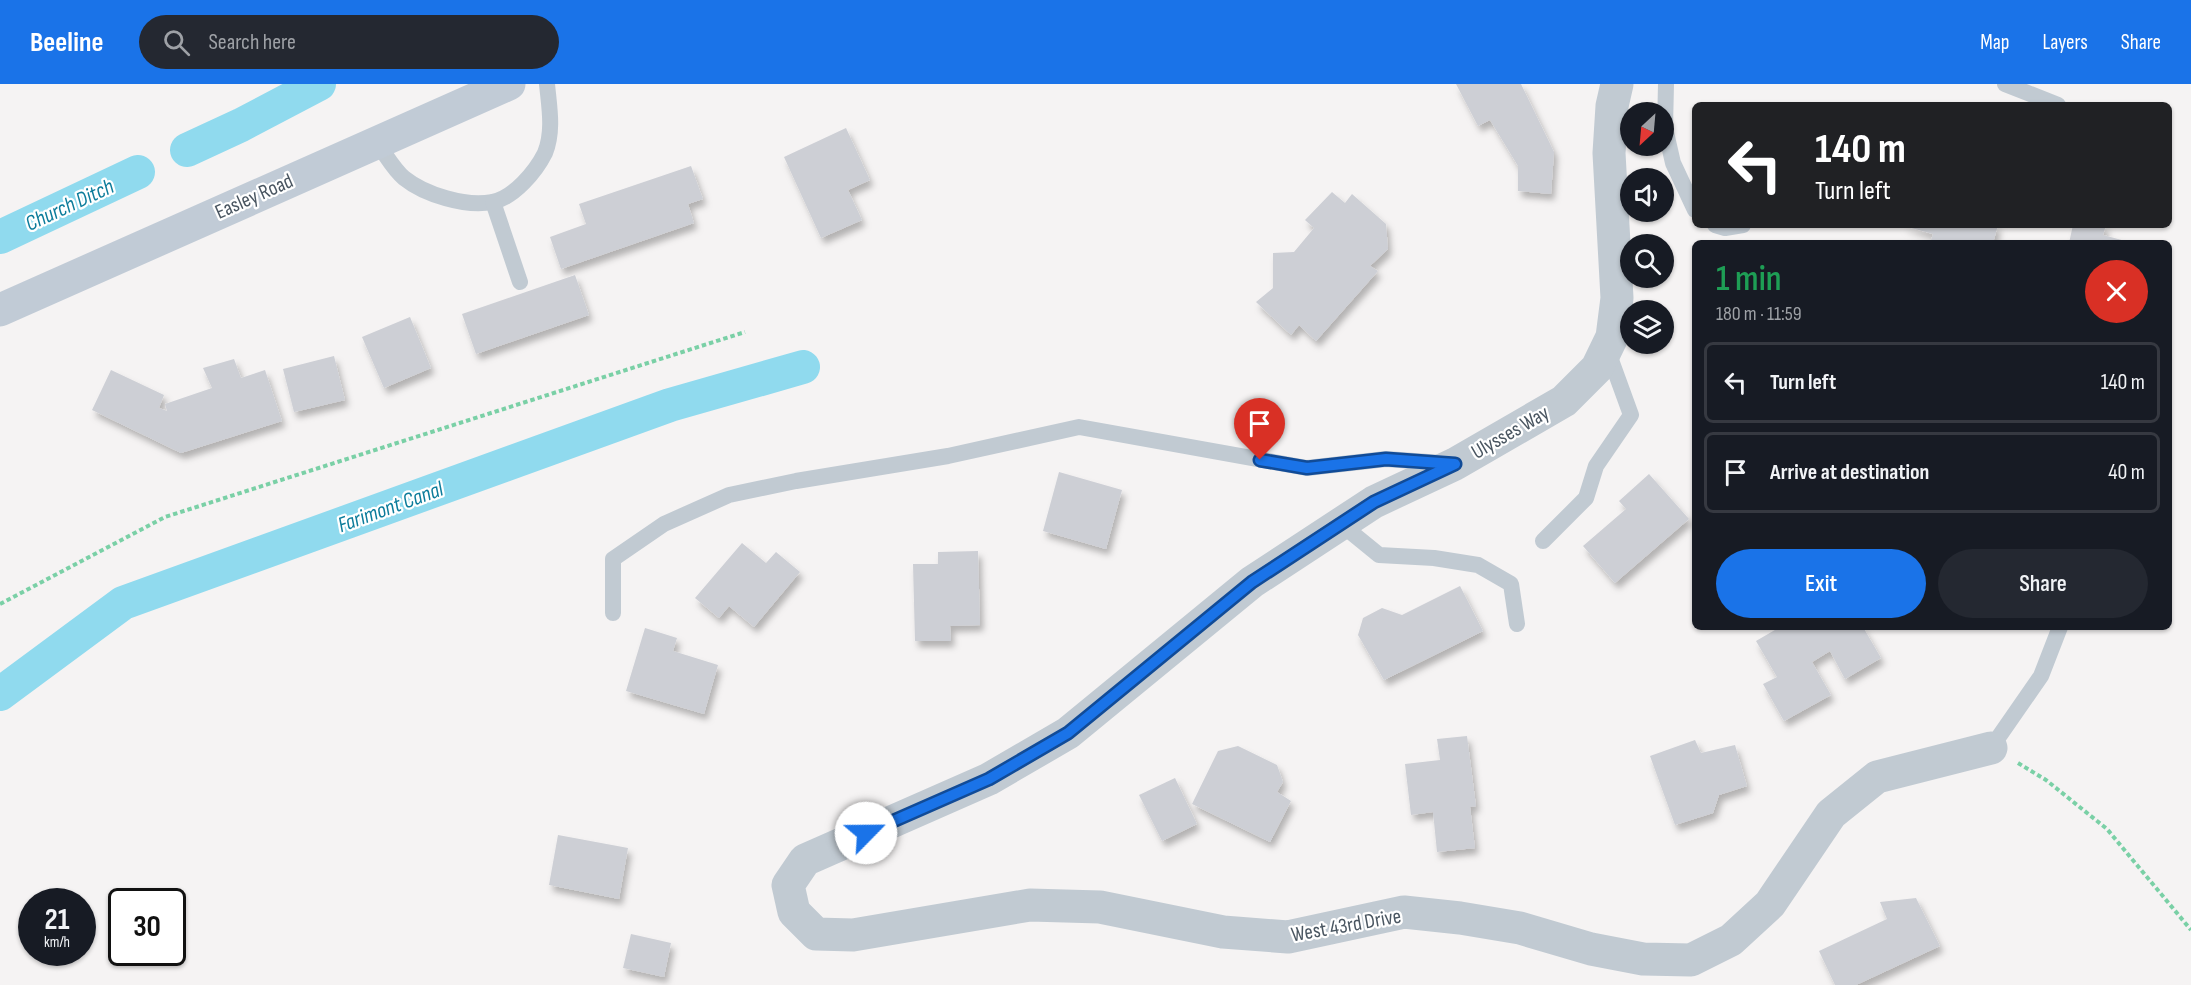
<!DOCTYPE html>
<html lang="en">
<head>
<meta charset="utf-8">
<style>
  body { margin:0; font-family:"Sofia Sans Condensed",sans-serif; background:#242831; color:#f1f3f6; height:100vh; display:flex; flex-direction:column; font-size:22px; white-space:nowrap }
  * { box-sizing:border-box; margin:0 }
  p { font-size:20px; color:#9ea1a6 }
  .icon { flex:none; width:33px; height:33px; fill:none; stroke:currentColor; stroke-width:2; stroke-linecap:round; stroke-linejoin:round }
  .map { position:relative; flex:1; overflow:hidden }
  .panel { position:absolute; left:1692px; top:156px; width:480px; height:390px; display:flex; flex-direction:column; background:#171b24; border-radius:9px; box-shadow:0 2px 4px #0004 }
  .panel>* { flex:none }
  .top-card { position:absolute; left:1692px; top:18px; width:480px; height:126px; border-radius:9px; box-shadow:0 2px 4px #0004; background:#202124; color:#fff; overflow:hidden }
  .needle { width:39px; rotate:206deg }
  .tools { position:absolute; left:1620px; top:18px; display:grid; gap:12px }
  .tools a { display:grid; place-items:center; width:54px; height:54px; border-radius:50%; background:#171b24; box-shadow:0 2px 4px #0004; font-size:30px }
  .speed { position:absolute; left:18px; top:804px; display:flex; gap:12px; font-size:30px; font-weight:700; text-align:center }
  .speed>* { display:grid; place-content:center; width:78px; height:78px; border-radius:50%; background:#171b24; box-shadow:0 2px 4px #0004; line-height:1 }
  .speed small { font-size:15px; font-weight:400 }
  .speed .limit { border:3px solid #111; border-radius:9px; background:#fff; color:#111 }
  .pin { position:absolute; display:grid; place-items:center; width:51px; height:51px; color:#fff; margin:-62px -26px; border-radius:50% 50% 50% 0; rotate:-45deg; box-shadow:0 0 6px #0007 }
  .pin .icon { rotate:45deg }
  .me { position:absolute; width:66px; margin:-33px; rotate:67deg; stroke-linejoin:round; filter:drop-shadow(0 0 4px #0008) }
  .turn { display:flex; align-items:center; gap:21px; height:126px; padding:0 24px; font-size:27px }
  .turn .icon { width:78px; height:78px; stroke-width:2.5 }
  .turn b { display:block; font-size:42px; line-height:51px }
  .round { display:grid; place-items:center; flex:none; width:63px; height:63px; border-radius:32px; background:#242831 }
  .headline { display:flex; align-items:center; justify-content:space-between; height:102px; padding:0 24px }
  h1 { font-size:36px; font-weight:600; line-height:45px; color:#1e9e55 }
  .action { display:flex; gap:12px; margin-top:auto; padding:12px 24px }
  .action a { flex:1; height:69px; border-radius:36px; background:#1a73e8; color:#fff; font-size:24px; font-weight:600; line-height:69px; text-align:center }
  .action a+a { background:#242831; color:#f1f3f6 }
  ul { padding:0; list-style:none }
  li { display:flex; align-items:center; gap:18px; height:81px; margin:0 12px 9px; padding:0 12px; border:3px solid #363941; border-radius:9px }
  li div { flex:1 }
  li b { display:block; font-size:22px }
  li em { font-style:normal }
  header { display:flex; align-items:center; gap:36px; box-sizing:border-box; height:84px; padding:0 30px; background:#1a73e8; color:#fff }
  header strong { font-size:28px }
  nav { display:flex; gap:33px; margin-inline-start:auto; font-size:21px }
  .search { width:420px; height:54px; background:#242831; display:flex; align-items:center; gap:15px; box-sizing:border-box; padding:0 21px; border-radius:33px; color:#9ea1a6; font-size:22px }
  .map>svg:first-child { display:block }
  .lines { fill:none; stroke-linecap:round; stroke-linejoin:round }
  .canal { stroke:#90daee; stroke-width:34 }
  .building { fill:#cdcfd5; filter:url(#shadow) }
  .path { stroke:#7ad0a6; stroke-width:4; stroke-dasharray:4.5 3; stroke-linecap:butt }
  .lane { stroke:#c1cad2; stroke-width:16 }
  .street { stroke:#c1cad2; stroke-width:33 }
  .secondary { stroke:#c1cbd6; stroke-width:33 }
  .route-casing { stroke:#114b97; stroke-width:15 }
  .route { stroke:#1a73e8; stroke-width:10 }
  .labels { text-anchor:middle; stroke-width:4.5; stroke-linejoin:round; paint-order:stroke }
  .street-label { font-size:21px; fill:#4a5661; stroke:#fff }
  .water-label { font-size:22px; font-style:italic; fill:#0c7c9b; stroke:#fff }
</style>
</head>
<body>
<header>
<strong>Beeline</strong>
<div class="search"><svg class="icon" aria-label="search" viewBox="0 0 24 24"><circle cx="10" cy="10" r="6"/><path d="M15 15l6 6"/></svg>Search here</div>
<nav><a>Map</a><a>Layers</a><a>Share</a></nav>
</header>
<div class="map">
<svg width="2191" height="901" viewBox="0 0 2191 901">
  <defs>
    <filter id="shadow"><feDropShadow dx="3.5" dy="6" stdDeviation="3" flood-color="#0004"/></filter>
  </defs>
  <rect width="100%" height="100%" fill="#f5f3f3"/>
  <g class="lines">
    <!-- canal -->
    <g class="canal">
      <path d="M187,66L241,41L319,0"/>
      <path d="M0,153L138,88"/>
      <path d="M0,610L123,519L670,321L803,283"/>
    </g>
  </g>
  <!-- building -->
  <g class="building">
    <path d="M1456,0H1521L1554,68L1551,110L1518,107V82L1490,36L1478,42Z"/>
    <path d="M846,44L870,96L848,106L862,136L821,154L784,73Z"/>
    <path d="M691,82L703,115L688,120L694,139L561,185L550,153L586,140L579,120Z"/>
    <path d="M1332,108L1345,119L1352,110L1386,140L1388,165L1370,182L1378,187L1316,257L1299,241L1291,251L1256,218L1273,204V169L1294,168L1314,144L1305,136Z"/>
    <path d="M1901,141H1998L1993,159H1930L1933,150Z"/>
    <path d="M2073,141H2106L2103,151L2133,159H2069Z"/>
    <path d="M575,191L589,231L476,270L462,230Z"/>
    <path d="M410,233L431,284L384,304L362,253Z"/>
    <path d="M334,272L345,316L294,328L283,285Z"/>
    <path d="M234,275L241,294L265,286L282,337L181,369L92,326L111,286L164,311L159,324L167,327L165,320L212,304L203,284Z"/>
    <path d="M1059,388L1122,406L1106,465L1043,447Z"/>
    <path d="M1649,390L1689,435L1615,499L1583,462L1626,425L1619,417Z"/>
    <path d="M742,459L766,479L776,468L800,488L754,543L729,522L719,534L695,514Z"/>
    <path d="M978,467L980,541L950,542L951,557H915L913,480H938V468Z"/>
    <path d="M1460,502L1483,547L1384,596L1358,551L1363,534L1382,524L1402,531Z"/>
    <path d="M1780,543H1863L1881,574L1845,595L1830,567L1812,578L1831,611L1784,637L1763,600L1777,593L1756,557Z"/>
    <path d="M645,544L677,554L673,567L718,581L704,630L626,607Z"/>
    <path d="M1467,652L1476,722L1470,723L1475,764L1437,768L1433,728L1411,731L1405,680L1440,676L1437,655Z"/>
    <path d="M1695,656L1701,669L1735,661L1747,702L1719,711L1713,729L1675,741L1650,672Z"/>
    <path d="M1238,662L1277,681L1283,698L1277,708L1291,717L1270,758L1192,720L1218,667Z"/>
    <path d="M1175,694L1197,740L1162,757L1139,711Z"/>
    <path d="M558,751L628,764L619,815L549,801Z"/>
    <path d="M1916,814L1940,862L1856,901H1835L1819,867L1887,835L1880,818Z"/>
    <path d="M631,850L671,859L664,893L623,884Z"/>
  </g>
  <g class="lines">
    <!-- path -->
    <g class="path">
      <path d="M0,520L165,433L745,248"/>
      <path d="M2018,679L2046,696L2107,745L2191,846"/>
    </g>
    <!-- lane -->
    <g class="lane">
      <path d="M1666,0L1665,44L1673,79L1695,126"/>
      <path d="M2005,0L2058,21"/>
      <path d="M376,58C385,69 393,85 404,94C425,111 466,123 492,118C514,114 536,87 545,69C554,47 549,22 547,0"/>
      <path d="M493,118L520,198"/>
      <path d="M1715,141L1725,144L1743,141"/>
      <path d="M1341,440L1379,471L1434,474L1478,481L1511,500L1517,540"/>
      <path d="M1543,457L1586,414L1596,382L1631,331L1607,265"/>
      <path d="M613,529V475L664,440L729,411L796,397L948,372L1079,343L1307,384L1386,375L1442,379"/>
      <path d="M1991,664L2041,592L2060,543"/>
    </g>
    <!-- street -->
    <path class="street" d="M1617,0L1612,22L1609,69L1617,214L1612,253L1597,284L1564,317L1455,380L1374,418L1252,498L1068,649L989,695L805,776L788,801L794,828L816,850L853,851L1030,821L1100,823L1223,848L1288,853L1404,828L1460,834L1520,844L1591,865L1643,875L1691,876L1731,856L1770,820L1831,730L1877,693L1991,664"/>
    <!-- secondary -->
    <path class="secondary" d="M0,226L509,0"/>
  </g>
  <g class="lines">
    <defs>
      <path id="route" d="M866,749L989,695L1068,649L1252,498L1374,418L1455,380L1386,375L1307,384L1260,376"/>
    </defs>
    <!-- route casing -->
    <use href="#route" class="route-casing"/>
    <!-- route -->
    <use href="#route" class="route"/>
  </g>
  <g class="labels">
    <!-- street labels -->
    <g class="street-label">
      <text transform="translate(254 112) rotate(-24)" y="7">Easley Road</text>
      <text transform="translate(1510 348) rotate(-30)" y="7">Ulysses Way</text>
      <text transform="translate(1346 841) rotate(-10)" y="7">West 43rd Drive</text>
    </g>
    <!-- water labels -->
    <g class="water-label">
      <text transform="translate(69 120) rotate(-25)" y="8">Church Ditch</text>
      <text transform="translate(390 422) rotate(-20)" y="8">Farimont Canal</text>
    </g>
  </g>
</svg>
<div class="tools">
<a><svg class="needle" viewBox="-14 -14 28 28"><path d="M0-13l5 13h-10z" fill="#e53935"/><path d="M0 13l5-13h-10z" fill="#9ea1a6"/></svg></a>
<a><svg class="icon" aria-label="sound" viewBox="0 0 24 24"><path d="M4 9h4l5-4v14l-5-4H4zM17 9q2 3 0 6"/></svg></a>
<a><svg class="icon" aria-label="search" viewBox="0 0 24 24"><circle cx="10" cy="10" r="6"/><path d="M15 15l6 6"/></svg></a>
<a><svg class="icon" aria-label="layers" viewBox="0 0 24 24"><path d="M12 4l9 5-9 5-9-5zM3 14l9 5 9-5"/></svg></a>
</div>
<div class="speed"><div>21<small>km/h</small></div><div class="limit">30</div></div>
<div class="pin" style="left:1260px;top:376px;background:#d93025"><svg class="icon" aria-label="arrive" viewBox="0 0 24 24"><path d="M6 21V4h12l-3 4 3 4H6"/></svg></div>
<svg class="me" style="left:866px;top:749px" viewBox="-20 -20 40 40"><circle r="19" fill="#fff"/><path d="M0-13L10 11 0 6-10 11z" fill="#1a73e8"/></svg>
<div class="top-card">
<div class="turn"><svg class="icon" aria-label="left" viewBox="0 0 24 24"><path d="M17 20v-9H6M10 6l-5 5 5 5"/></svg><div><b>140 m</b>Turn left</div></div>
</div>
<section class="panel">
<div class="headline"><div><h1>1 min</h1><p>180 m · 11:59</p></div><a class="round" style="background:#d93025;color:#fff"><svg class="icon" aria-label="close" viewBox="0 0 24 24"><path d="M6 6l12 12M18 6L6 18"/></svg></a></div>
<ul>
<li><svg class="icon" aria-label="left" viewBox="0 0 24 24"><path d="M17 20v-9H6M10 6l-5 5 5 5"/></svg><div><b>Turn left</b></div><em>140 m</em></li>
<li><svg class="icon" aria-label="arrive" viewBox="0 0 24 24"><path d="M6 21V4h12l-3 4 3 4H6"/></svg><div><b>Arrive at destination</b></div><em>40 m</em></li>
</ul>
<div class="action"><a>Exit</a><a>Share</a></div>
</section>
</div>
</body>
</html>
